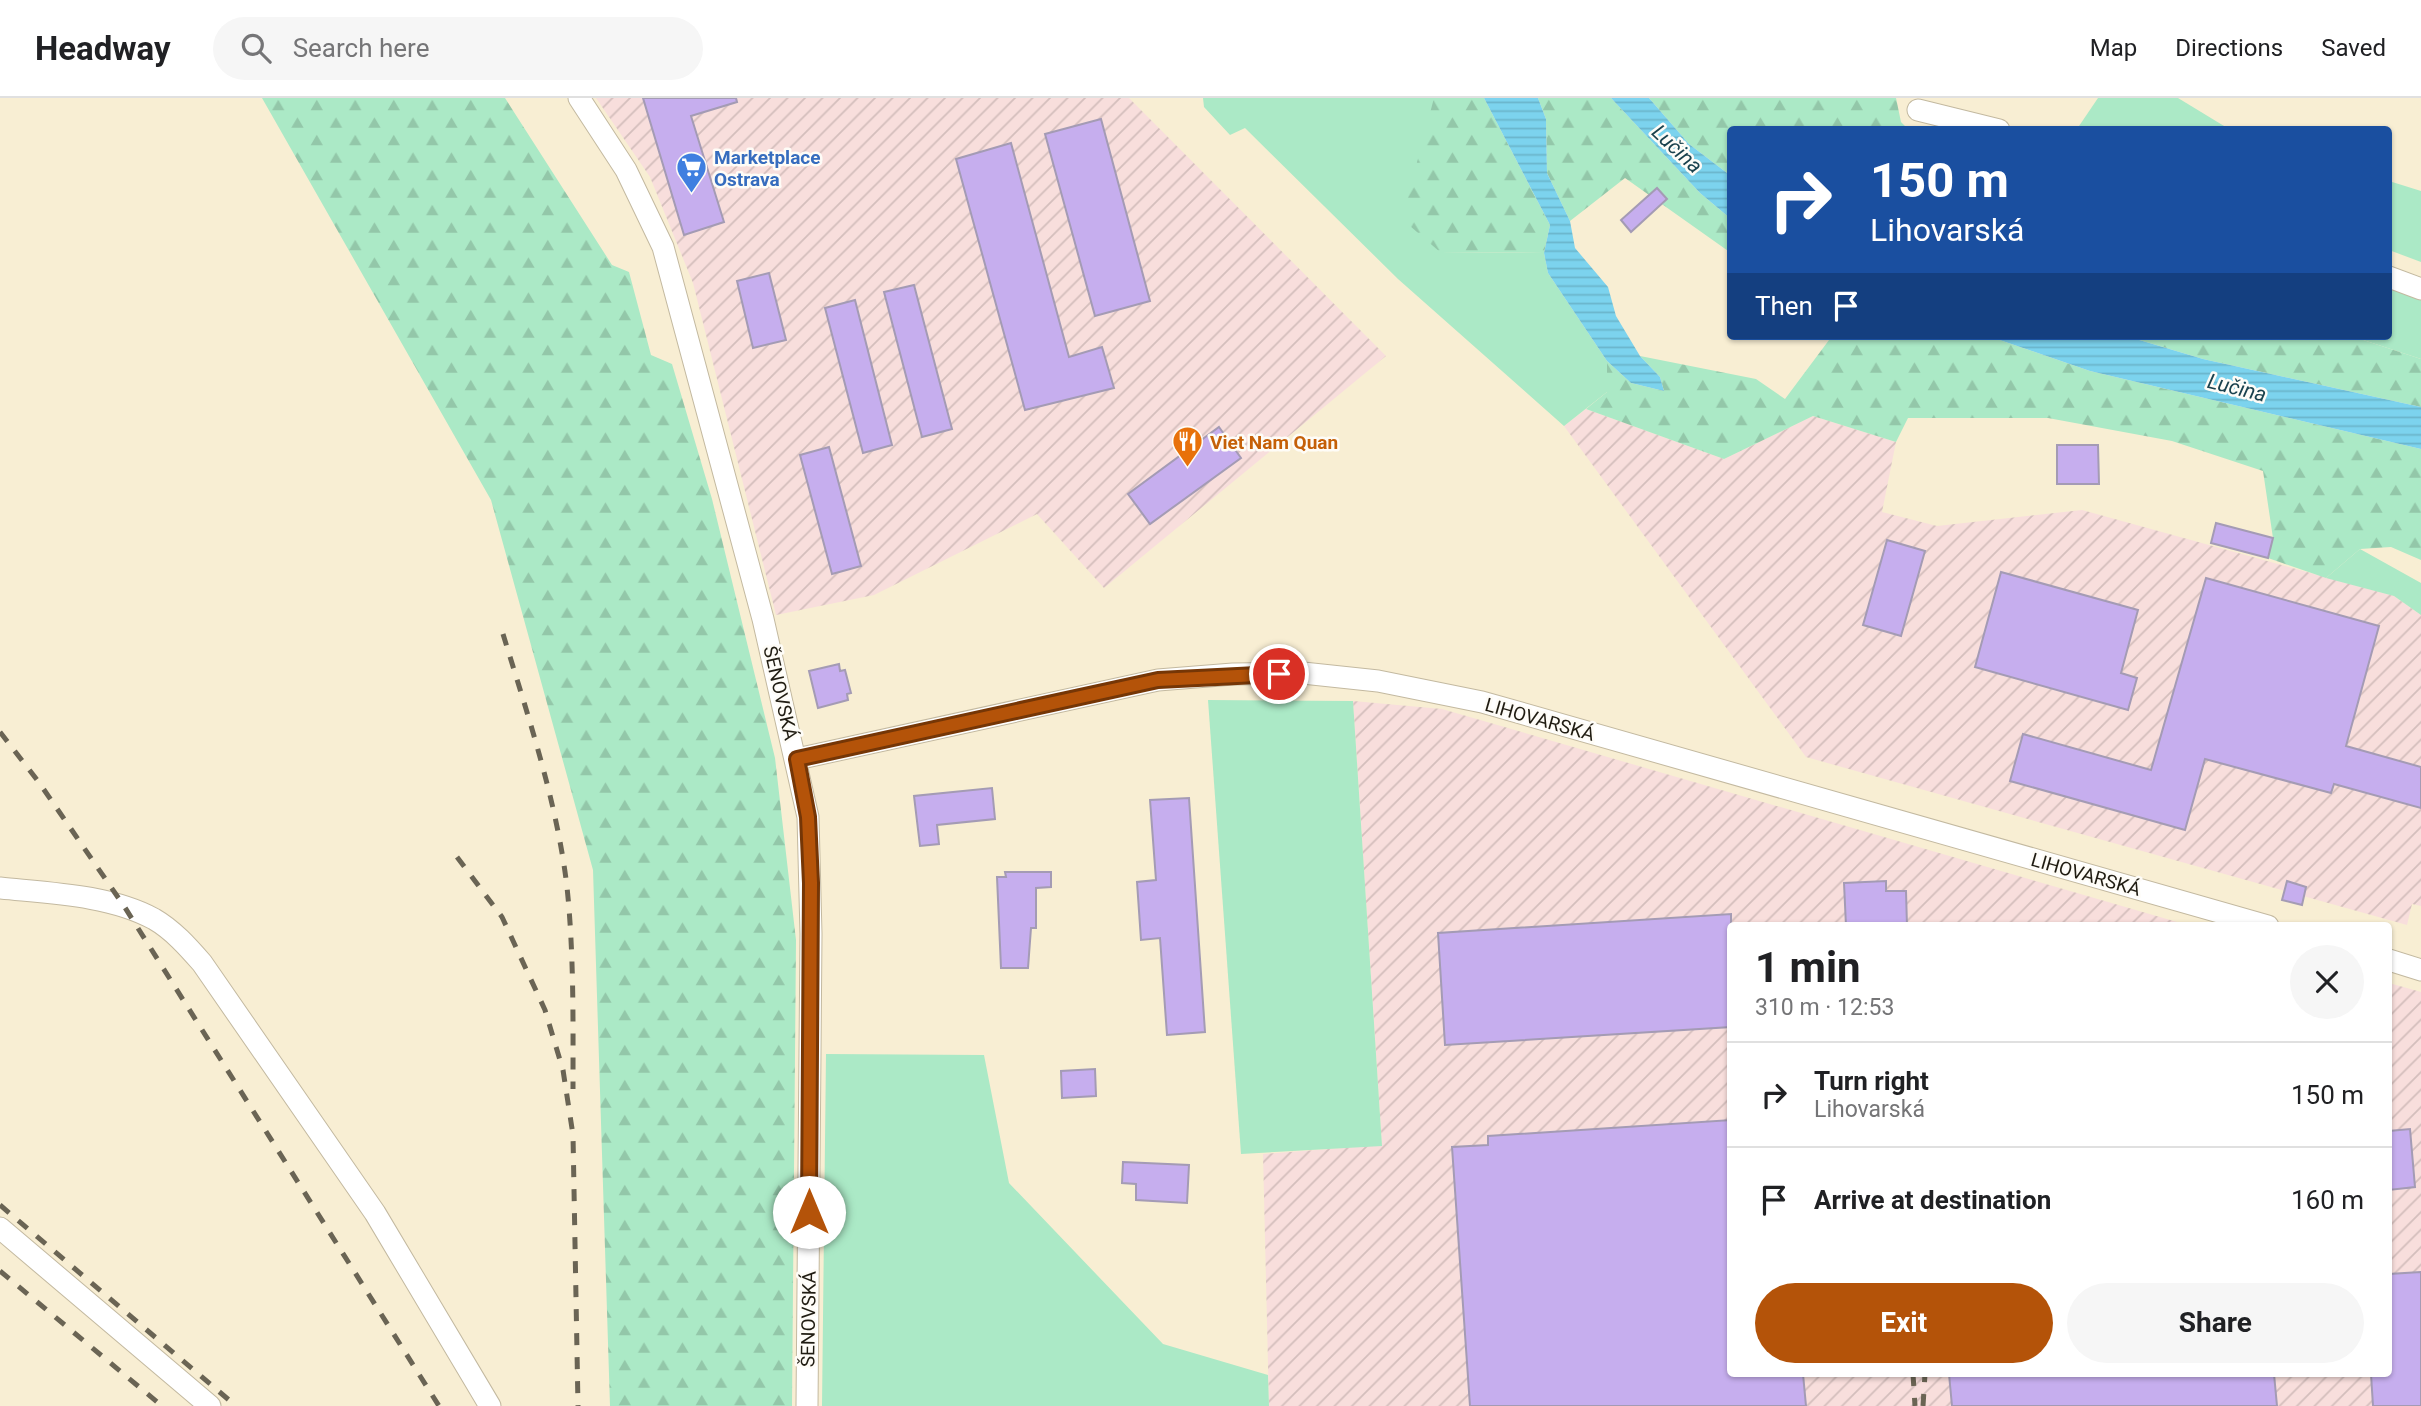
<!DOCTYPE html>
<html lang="en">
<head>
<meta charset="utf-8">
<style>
  body { margin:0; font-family:Roboto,sans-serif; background:#f6f6f6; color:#202124; height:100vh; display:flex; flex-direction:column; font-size:26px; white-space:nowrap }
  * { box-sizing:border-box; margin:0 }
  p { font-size:23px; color:#757577 }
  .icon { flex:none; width:38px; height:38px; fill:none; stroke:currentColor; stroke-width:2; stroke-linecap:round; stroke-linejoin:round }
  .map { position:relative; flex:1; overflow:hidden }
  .panel { position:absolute; left:1727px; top:824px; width:665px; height:455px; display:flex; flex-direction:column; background:#fff; border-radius:7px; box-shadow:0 2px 5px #0004 }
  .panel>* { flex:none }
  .guide { position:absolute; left:1727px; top:28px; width:665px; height:214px; border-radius:7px; box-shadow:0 2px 5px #0004; background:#1a4fa0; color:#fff; overflow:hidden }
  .pin { position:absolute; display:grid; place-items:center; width:60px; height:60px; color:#fff; margin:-30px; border:4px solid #fff; border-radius:50%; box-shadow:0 2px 7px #0007 }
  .me { position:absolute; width:77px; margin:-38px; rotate:0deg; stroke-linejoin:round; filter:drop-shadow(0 0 5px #0008) }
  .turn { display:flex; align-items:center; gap:24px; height:147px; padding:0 28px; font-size:32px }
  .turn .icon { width:91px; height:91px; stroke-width:2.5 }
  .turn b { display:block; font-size:49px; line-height:60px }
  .then { display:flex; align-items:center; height:66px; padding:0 28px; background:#0003; gap:14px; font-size:26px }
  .round { display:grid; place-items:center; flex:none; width:74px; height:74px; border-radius:37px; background:#f6f6f6 }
  .overview { display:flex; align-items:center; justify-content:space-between; height:119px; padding:0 28px }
  h1 { font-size:42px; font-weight:700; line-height:52px }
  .action { display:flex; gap:14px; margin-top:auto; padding:14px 28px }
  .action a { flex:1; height:80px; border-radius:42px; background:#b45309; color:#fff; font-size:28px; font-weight:700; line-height:80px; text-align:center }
  .action a+a { background:#f6f6f6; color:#202124 }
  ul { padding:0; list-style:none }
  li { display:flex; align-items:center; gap:21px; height:105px; padding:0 28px; border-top:2px solid #e0e0e0 }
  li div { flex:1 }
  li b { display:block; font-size:26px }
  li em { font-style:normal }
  header { display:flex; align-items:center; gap:42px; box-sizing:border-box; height:98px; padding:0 35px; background:#fff; border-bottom:2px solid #e0e0e0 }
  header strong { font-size:33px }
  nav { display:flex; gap:38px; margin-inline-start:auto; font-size:24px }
  .search { width:490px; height:63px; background:#f6f6f6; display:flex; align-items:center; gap:18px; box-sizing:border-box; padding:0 24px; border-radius:38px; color:#757577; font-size:26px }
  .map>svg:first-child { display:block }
  .industrial { fill:url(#industrial-furrows) }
  .green { fill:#abe9c6 }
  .forest { fill:url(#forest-firs) }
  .water { fill:url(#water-rules) }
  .building { fill:#c6aeee; stroke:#a49bb4; stroke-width:2 }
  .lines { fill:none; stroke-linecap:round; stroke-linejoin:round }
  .minor-casing { stroke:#c3b9a0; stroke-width:23 }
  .minor { stroke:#fff; stroke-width:21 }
  .rail { stroke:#6a6454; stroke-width:5; stroke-dasharray:12 12; stroke-linecap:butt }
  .route-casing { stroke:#753606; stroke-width:18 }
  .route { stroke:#b45309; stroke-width:12 }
  .labels { text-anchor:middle; stroke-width:5; stroke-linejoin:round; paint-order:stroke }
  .shop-label { font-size:19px; font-weight:bold; fill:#366cbe; stroke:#fefcf7; text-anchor:start }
  .food-label { font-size:19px; font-weight:bold; fill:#c56008; stroke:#fefcf7; text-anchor:start }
  .street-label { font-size:19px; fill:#201c12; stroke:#fefcf7 }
  .water-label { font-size:21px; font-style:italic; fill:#1a424e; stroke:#fefcf7 }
</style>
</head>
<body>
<header>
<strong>Headway</strong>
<div class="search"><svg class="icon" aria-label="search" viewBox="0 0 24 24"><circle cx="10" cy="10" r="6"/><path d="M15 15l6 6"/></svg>Search here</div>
<nav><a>Map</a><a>Directions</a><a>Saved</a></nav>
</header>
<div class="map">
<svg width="2421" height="1308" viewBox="0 0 2421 1308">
  <defs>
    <pattern id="industrial-furrows" width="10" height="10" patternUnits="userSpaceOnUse" patternTransform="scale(1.75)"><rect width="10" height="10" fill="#f8dedc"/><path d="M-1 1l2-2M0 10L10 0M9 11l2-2" fill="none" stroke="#d4bebc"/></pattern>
    <pattern id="forest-firs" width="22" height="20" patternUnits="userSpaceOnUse" patternTransform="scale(1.75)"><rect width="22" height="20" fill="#abe9c6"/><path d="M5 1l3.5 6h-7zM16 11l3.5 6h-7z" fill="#93c7a9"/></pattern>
    <pattern id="water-rules" width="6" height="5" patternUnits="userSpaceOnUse" patternTransform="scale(1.75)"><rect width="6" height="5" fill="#7cd3ee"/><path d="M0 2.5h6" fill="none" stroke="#6bb5cb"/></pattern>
  </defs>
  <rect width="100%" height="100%" fill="#f8eed3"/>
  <!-- industrial -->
  <g class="industrial">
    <path d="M596,0H1129L1386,258L1104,490L1037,416L874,497L776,517L693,185L650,79Z"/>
    <path d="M1586,311L1724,361L1813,318L1896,344L1882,414L1937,428L2082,412L2394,498L2421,517V808L2412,806L2407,827L1806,659L1564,328Z"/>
    <path d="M1353,603L1442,611L2191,828H1731V1276H2389V885L2421,894V1308H1269L1263,1056L1382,1047Z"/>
  </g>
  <!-- green -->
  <g class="green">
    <path d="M1203,0H1434L1440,154L1544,155L1548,175L1607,263V294L1564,328L1398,181L1245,30L1230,37L1204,9Z"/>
    <path d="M2098,0H2178L2229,31H2077Z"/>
    <path d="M2389,83L2421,93V164L2389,152Z"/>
    <path d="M2389,185L2421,198V261L2351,238H2389Z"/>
    <path d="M2360,451L2421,485V517L2394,498L2326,480Z"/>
    <path d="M1208,602L1353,603L1382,1048L1241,1056Z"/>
    <path d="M826,956L984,957L1009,1085L1163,1246L1268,1277L1269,1308H822Z"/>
  </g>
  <!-- forest -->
  <g class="forest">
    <path d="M262,0H505L612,167L629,174L651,257L672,266L712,401L775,660L796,842L792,1308H610L593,772L491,402Z"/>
    <path d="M1434,0H1484L1550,127L1544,155L1440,154L1402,121Z"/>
    <path d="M1538,0H1611L1700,95L1731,121V155L1625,80L1570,123L1547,75L1546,21Z"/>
    <path d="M1649,0H1896L1901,24L1908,31L1731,32V78L1689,46Z"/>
    <path d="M1832,238H1988L2090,273L2421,351V462L2391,449L2360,451L2326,480L2268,460L2273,440L2263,373L2172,343L2048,320H1908L1896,344L1813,318L1724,361L1586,311L1607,294V263L1631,285L1664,293L1660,279L1640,258L1756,281L1785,301Z"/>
    <path d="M2126,238H2351L2421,261V309L2203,261Z"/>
  </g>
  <!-- water -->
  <g class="water">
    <path d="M1484,0H1538L1546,21L1547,75L1570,123L1575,150L1608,189L1616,218L1640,258L1660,279L1664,293L1631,285L1607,263L1548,175L1544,155L1550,127Z"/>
    <path d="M1611,0H1649L1689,46L1731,78V121L1700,95Z"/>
    <path d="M1988,238H2126L2203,261L2421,309V351L2090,273Z"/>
  </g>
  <!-- building -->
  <g class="building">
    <path d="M643,0H736L737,4L691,18L724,124L684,137Z"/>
    <path d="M1101,21L1150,203L1095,218L1045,36Z"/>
    <path d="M1011,45L1069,259L1102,249L1114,290L1025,312L956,61Z"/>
    <path d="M1657,90L1667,101L1631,134L1621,122Z"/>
    <path d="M769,175L786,242L753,250L737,183Z"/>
    <path d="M914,187L952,331L922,339L884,194Z"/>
    <path d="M855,202L892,347L863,355L825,210Z"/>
    <path d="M1219,329L1241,360L1150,426L1128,396Z"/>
    <path d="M2057,347H2098L2099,386H2057Z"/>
    <path d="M829,349L861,468L832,476L800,357Z"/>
    <path d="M2216,425L2273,440L2268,460L2211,445Z"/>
    <path d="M1887,442L1925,453L1901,538L1863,527Z"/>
    <path d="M2001,474L2138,512L2121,575L2137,580L2128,612L1975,569Z"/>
    <path d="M2206,480L2379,528L2346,648L2421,669V710L2334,686L2331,695L2205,661L2185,732L2010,683L2023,636L2151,672Z"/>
    <path d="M839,566L840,573L845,572L851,595L847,596L848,602L818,610L809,573Z"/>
    <path d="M992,690L995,721L937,727L939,746L920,748L914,698Z"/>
    <path d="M1189,700L1205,934L1167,937L1160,840L1141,842L1137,784L1156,782L1150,702Z"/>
    <path d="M1005,774H1051V789L1036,790V830H1031L1028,870H1001L997,779H1006Z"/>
    <path d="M1886,783V793H1906L1907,828H1846L1844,785Z"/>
    <path d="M2287,783L2306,789L2302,807L2282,802Z"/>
    <path d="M1731,816V929L1445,947L1438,835Z"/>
    <path d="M1095,971L1096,998L1062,1000L1061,973Z"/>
    <path d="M1731,1022V1276H1803L1806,1308H1470L1452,1049L1488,1047V1038Z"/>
    <path d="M2410,1031L2415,1089L2389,1092V1033Z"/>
    <path d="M1123,1064L1189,1067L1187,1105L1136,1102V1086L1122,1085Z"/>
    <path d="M2421,1174V1308H2373L2371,1276H2389V1176Z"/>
    <path d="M1949,1276H2274L2277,1308H1952Z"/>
  </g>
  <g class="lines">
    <defs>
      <g id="minor">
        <path d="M579,0L626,72L663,149L763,521L808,719L811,836L807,1308"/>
        <path d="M1918,12L1999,32"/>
        <path d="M2389,179L2421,191"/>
        <path d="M797,661L1158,582L1233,576L1303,575L1378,583L1482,604L2268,828"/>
        <path d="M0,790C49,795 110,797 154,821C173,832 188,849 202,865L375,1115L490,1308"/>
        <path d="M2389,862L2421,872"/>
        <path d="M0,1130L210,1308"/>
      </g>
    </defs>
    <!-- minor casing -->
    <use href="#minor" class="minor-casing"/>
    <!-- minor -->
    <use href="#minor" class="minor"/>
    <!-- rail -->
    <g class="rail">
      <path d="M503,536C528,618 557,704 567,789C574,856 573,924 573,991"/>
      <path d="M0,634L38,683L124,808L439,1308"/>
      <path d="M457,759L502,819L545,912L563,972L573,1037L578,1308"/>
      <path d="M0,1107L236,1308"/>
      <path d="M0,1173L162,1308"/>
      <path d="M1913,1276L1915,1308"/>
      <path d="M1923,1308L1925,1276"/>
    </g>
  </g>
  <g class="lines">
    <defs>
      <path id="route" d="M809,1114L811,785L808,719L797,661L1158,582L1279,576"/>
    </defs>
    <!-- route casing -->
    <use href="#route" class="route-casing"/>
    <!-- route -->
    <use href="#route" class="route"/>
  </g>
  <!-- icons -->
  <defs>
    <symbol id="supermarket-pin" viewBox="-11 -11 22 30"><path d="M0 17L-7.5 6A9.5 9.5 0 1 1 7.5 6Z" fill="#3f7fe0" stroke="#fefcf7"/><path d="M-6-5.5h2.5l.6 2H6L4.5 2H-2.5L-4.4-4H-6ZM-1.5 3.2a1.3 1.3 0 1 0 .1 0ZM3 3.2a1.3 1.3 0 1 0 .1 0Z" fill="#fff"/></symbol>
    <symbol id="restaurant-pin" viewBox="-11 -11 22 30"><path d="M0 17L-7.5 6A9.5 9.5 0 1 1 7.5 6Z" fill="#e8710a" stroke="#fefcf7"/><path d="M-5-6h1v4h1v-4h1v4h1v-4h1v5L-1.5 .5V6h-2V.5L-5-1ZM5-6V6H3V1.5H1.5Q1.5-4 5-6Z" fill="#fff"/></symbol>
  </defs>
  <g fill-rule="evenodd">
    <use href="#supermarket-pin" x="674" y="52" width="35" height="47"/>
    <use href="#restaurant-pin" x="1170" y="326" width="35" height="47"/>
  </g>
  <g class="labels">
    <!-- shop labels -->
    <g class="shop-label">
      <text x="714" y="66">Marketplace<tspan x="714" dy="22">Ostrava</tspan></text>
    </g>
    <!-- food labels -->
    <g class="food-label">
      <text x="1210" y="351">Viet Nam Quan</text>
    </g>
    <!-- street labels -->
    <g class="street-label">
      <text transform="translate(781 595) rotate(77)" y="7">ŠENOVSKÁ</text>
      <text transform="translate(1540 621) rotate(16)" y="7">LIHOVARSKÁ</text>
      <text transform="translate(2086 776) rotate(16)" y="7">LIHOVARSKÁ</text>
      <text transform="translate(808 1221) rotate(-89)" y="7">ŠENOVSKÁ</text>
    </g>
    <!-- water labels -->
    <g class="water-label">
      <text transform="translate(1677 51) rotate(43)" y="7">Lučina</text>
      <text transform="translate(2237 290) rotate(14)" y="7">Lučina</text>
    </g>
  </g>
</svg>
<div class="pin" style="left:1279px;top:576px;background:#d93025"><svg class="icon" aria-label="arrive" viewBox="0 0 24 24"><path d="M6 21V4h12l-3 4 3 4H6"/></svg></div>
<svg class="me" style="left:809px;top:1114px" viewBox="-20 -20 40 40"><circle r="19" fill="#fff"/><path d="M0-13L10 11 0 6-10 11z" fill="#b45309"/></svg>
<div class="guide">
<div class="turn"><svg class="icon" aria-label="right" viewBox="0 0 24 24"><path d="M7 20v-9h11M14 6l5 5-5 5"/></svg><div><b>150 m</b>Lihovarská</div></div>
<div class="then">Then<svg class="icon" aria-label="arrive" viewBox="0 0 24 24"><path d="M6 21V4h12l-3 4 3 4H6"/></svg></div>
</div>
<section class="panel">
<div class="overview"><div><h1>1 min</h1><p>310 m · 12:53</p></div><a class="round"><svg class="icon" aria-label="close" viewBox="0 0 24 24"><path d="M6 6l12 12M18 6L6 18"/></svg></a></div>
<ul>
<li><svg class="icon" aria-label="right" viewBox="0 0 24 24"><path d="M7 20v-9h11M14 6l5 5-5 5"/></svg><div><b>Turn right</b><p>Lihovarská</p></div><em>150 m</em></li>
<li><svg class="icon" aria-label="arrive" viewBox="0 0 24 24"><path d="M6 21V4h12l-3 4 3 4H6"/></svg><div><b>Arrive at destination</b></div><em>160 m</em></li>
</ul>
<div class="action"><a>Exit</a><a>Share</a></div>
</section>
</div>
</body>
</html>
